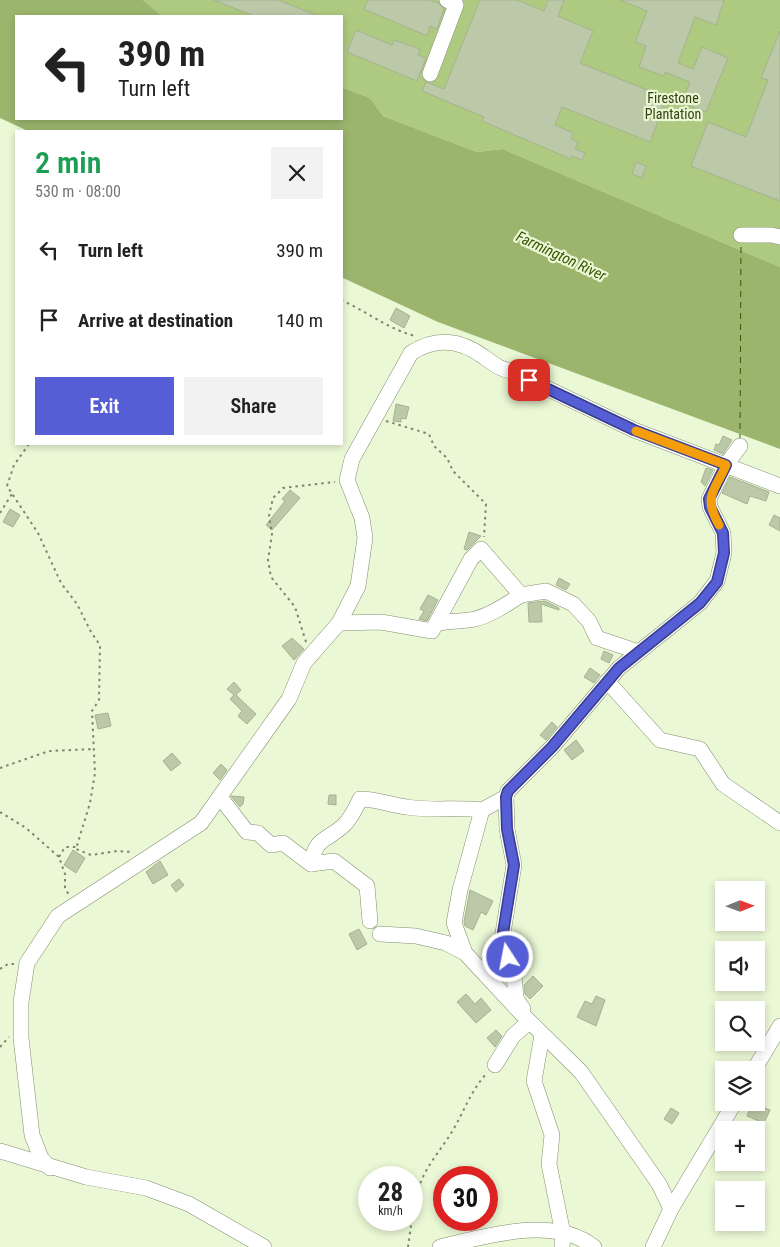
<!DOCTYPE html>
<html lang="en">
<head>
<meta charset="utf-8">
<style>
  body { margin:0; font-family:"Roboto Condensed",sans-serif; background:#f2f2f2; color:#222; height:100vh; display:flex; flex-direction:column; font-size:19px; white-space:nowrap }
  * { box-sizing:border-box; margin:0 }
  p { font-size:16px; color:#767676 }
  .icon { flex:none; width:28px; height:28px; fill:none; stroke:currentColor; stroke-width:2; stroke-linecap:round; stroke-linejoin:round }
  .map { position:relative; flex:1; overflow:hidden }
  .panel { position:absolute; left:15px; top:130px; width:328px; height:315px; display:flex; flex-direction:column; background:#fff; border-radius:0px; box-shadow:0 2px 8px #0003 }
  .panel>* { flex:none }
  .guide { position:absolute; left:15px; top:15px; width:328px; height:105px; border-radius:0px; box-shadow:0 2px 8px #0003; background:#fff; color:#222; overflow:hidden }
  .needle { width:32px; rotate:89deg }
  .controls { position:absolute; left:715px; top:881px; display:grid; gap:10px }
  .controls a { display:grid; place-items:center; width:50px; height:50px; border-radius:0px; background:#fff; box-shadow:0 2px 8px #0003; font-size:25px }
  .speed { position:absolute; left:358px; top:1166px; display:flex; gap:10px; font-size:25px; font-weight:700; text-align:center }
  .speed>* { display:grid; place-content:center; width:65px; height:65px; border-radius:50%; background:#fff; box-shadow:0 2px 8px #0003; line-height:1 }
  .speed small { font-size:12px; font-weight:400 }
  .speed .limit { border:8px solid #d22; background:#fff; color:#111 }
  .pin { position:absolute; display:grid; place-items:center; width:42px; height:42px; color:#fff; margin:-21px; border-radius:10px; box-shadow:0 2px 8px #0006 }
  .me { position:absolute; width:55px; margin:-28px; rotate:349deg; stroke-linejoin:round; filter:drop-shadow(0 0 4px #0008) }
  .turn { display:flex; align-items:center; gap:18px; height:105px; padding:0 20px; font-size:22px }
  .turn .icon { width:65px; height:65px; stroke-width:2.5 }
  .turn b { display:block; font-size:35px; line-height:42px }
  .round { display:grid; place-items:center; flex:none; width:52px; height:52px; border-radius:0px; background:#f2f2f2 }
  .headline { display:flex; align-items:center; justify-content:space-between; height:85px; padding:0 20px }
  h1 { font-size:30px; font-weight:600; line-height:38px; color:#1e9e55 }
  .action { display:flex; gap:10px; margin-top:auto; padding:10px 20px }
  .action a { flex:1; height:58px; border-radius:0px; background:#555ed5; color:#fff; font-size:20px; font-weight:600; line-height:58px; text-align:center }
  .action a+a { background:#f2f2f2; color:#222 }
  ul { padding:0; list-style:none }
  li { display:flex; align-items:center; gap:15px; height:70px; padding:0 20px }
  li div { flex:1 }
  li b { display:block; font-size:19px }
  li em { font-style:normal }
  .map>svg:first-child { display:block }
  .forest { fill:#aec980 }
  .water { fill:#9bb56d }
  .lines { fill:none; stroke-linecap:round; stroke-linejoin:round }
  .ferry { stroke:#3d5400; stroke-width:1; stroke-dasharray:6 5; stroke-linecap:butt }
  .building { fill:#bcc9a8; stroke:#a5b291 }
  .minor-casing { stroke:#828f6f; stroke-width:16 }
  .path { stroke:#7d866f; stroke-width:2; stroke-dasharray:2.5 4; stroke-linecap:butt }
  .minor { stroke:#fff; stroke-width:15 }
  .route-casing { stroke:#373d8a; stroke-width:12 }
  .route { stroke:#555ed5; stroke-width:9 }
  .slow { stroke:#f59e0b; stroke-width:9 }
  .labels { text-anchor:middle; stroke-width:4.5; stroke-linejoin:round; paint-order:stroke }
  .park-label { font-size:14px; fill:#32420d; stroke:#eaf8d5 }
  .water-label { font-size:15px; font-style:italic; fill:#3d5400; stroke:#eaf8d5 }
</style>
</head>
<body>
<div class="map">
<svg width="780" height="1247" viewBox="0 0 780 1247">
  <rect width="100%" height="100%" fill="#eaf8d5"/>
  <!-- forest -->
  <path class="forest" d="M143,0H780V267L503,149L477,152L383,116L370,98L341,87V16H162Z"/>
  <!-- water -->
  <path class="water" d="M0,0H143L162,16H16V119H341V87L370,98L383,116L477,152L503,149L780,267V449L438,322L341,277V131H28L0,118Z"/>
  <g class="lines">
    <!-- ferry -->
    <path class="ferry" d="M740,440L741,241"/>
  </g>
  <!-- building -->
  <g class="building">
    <path d="M214,0H278L318,16H254Z"/>
    <path d="M368,0H430L438,3L444,9L437,29L430,26L427,36L364,9Z"/>
    <path d="M480,0H517L544,11L548,0H564L558,16L593,31L580,63L667,98L650,142L562,107L555,125L573,133L571,139L578,142L575,149L585,153L582,160L572,156L571,159L482,121L484,117L422,91L426,82L444,89Z"/>
    <path d="M620,0H724L716,25L695,17L678,63L693,69L702,47L728,58L706,112L682,103L690,82L665,72L664,76L639,67L646,46L635,42L647,11Z"/>
    <path d="M356,30L392,45L394,40L420,49L418,55L426,58L417,81L347,52Z"/>
    <path d="M780,31V201L691,166L708,122L746,137L768,80L761,78Z"/>
    <path d="M636,162L646,166L642,178L632,174Z"/>
    <path d="M396,308L410,316L404,328L390,320Z"/>
    <path d="M396,404L409,407L406,419L401,418V422L393,421Z"/>
    <path d="M723,436L732,440L723,454L714,450L716,444L719,445Z"/>
    <path d="M706,468L713,470L705,486L701,482Z"/>
    <path d="M730,477L769,492L766,501L750,496L747,504L722,493Z"/>
    <path d="M290,490L300,498L272,530L266,525L285,501L282,499Z"/>
    <path d="M10,509L20,515L13,527L3,522Z"/>
    <path d="M774,515L780,518V531L769,525Z"/>
    <path d="M469,532L481,536L467,550L464,549Z"/>
    <path d="M559,578L570,584L566,590L556,585Z"/>
    <path d="M428,595L438,600L427,621L419,619L424,611L420,609Z"/>
    <path d="M545,601L559,608V610L541,604L542,622H529L528,603Z"/>
    <path d="M292,638L304,649L294,660L282,646Z"/>
    <path d="M604,651L613,655L609,663L601,659Z"/>
    <path d="M590,668L600,675L594,683L584,677Z"/>
    <path d="M234,682L241,690L236,695L256,714L247,724L238,716L242,711L230,699L234,695L227,689Z"/>
    <path d="M108,713L111,726L98,729L95,715Z"/>
    <path d="M552,722L557,727L546,740L540,735Z"/>
    <path d="M576,740L584,751L572,760L564,750Z"/>
    <path d="M172,753L181,763L171,771L163,761Z"/>
    <path d="M221,764L227,770L220,780L213,773Z"/>
    <path d="M329,795H336V805L328,804Z"/>
    <path d="M231,796L244,797L243,804L240,807Z"/>
    <path d="M73,850L85,858L76,873L64,865Z"/>
    <path d="M160,861L168,875L153,884L146,872Z"/>
    <path d="M179,879L184,885L176,892L171,885Z"/>
    <path d="M470,890L493,901L486,915L481,912L473,930L465,926L464,922Z"/>
    <path d="M359,929L367,944L357,950L349,934Z"/>
    <path d="M533,976L543,986L530,999L525,994L524,985Z"/>
    <path d="M466,994L475,1004L481,998L491,1010L476,1023L457,1002Z"/>
    <path d="M596,996L605,1000L596,1026L577,1017L585,1001L592,1004Z"/>
    <path d="M496,1030L502,1036L495,1047L487,1038Z"/>
    <path d="M752,1103L770,1110L764,1123L747,1116Z"/>
    <path d="M671,1108L679,1113L672,1124L664,1119Z"/>
  </g>
  <g class="lines">
    <defs>
      <g id="minor">
        <path d="M430,74L456,5L447,0"/>
        <path d="M741,235H771L780,237"/>
        <path d="M339,623L381,622L432,631L471,559L481,549L521,595L546,591L573,604L589,621L597,638L639,652"/>
        <path d="M436,624C450,620 462,622 475,619C491,615 507,604 521,595"/>
        <path d="M607,681L660,740L700,749L723,784L780,823"/>
        <path d="M220,797L247,832L258,833L271,845L283,843L311,864L334,861L367,886L370,921"/>
        <path d="M506,797L507,829L514,865L502,939L514,975L516,998L523,1009"/>
        <path d="M311,864C316,837 325,842 343,826C351,819 356,808 360,799C377,799 390,805 407,807C429,811 458,807 482,810"/>
        <path d="M380,934L416,936L446,943L465,953L520,1012L581,1072L659,1184L671,1209"/>
        <path d="M465,953L454,923L460,890L482,810L506,797L508,791L552,747L619,668L700,603L717,581L724,553L723,533L710,507L709,499L726,465L740,446"/>
        <path d="M542,1035L534,1081L552,1135L549,1164L563,1234L562,1247"/>
        <path d="M495,1065L513,1036L529,1022"/>
        <path d="M754,1070L780,1026"/>
        <path d="M0,1151L86,1177L146,1188L189,1204L264,1247"/>
        <path d="M50,1168L41,1158L32,1135L21,1038V1002L27,963L58,916L201,823L289,699L304,663L339,623L358,586L365,538L362,518L347,480L352,459L411,353C435,337 460,339 484,357C494,364 499,369 511,371L634,430L780,486"/>
        <path d="M440,1247C486,1236 554,1215 594,1247"/>
        <path d="M653,1247L671,1209L735,1102"/>
      </g>
    </defs>
    <!-- minor casing -->
    <use href="#minor" class="minor-casing"/>
    <!-- path -->
    <g class="path">
      <path d="M341,300C366,311 388,329 415,336"/>
      <path d="M386,421L429,434L434,446L447,458L453,471L486,504L484,537"/>
      <path d="M29,444L14,465L7,486L38,533L61,583L77,604L91,632L100,645L99,700L92,711L95,773L90,803L76,849L91,855L117,851L132,852"/>
      <path d="M0,513L12,494"/>
      <path d="M306,642L295,607L271,577L268,560L272,534L269,516L273,498L283,488L335,482"/>
      <path d="M0,768L49,751L94,749"/>
      <path d="M0,812L26,828L59,857L65,874V888L69,895"/>
      <path d="M59,857L65,847H76"/>
      <path d="M0,969L8,964H15"/>
      <path d="M0,1047L9,1037"/>
      <path d="M408,1247C411,1226 414,1199 422,1179C430,1161 443,1147 453,1130C464,1111 471,1091 486,1074"/>
    </g>
    <!-- minor -->
    <use href="#minor" class="minor"/>
  </g>
  <g class="lines">
    <defs>
      <path id="route" d="M508,957L502,939L514,865L507,829L506,797L508,791L552,747L619,668L700,603L717,582L724,553L723,533L710,507L709,499L726,465L634,430L529,380"/>
    </defs>
    <!-- route casing -->
    <use href="#route" class="route-casing"/>
    <!-- route -->
    <use href="#route" class="route"/>
    <!-- slow -->
    <path class="slow" d="M636,431L726,465C714,493 703,495 719,525"/>
  </g>
  <g class="labels">
    <!-- park labels -->
    <g class="park-label">
      <text x="673" y="103">Firestone<tspan x="673" dy="16">Plantation</tspan></text>
    </g>
    <!-- water labels -->
    <g class="water-label">
      <text transform="translate(561 256) rotate(25)" y="5">Farmington River</text>
    </g>
  </g>
</svg>
<div class="controls">
<a><svg class="needle" viewBox="-14 -14 28 28"><path d="M0-13l5 13h-10z" fill="#e53935"/><path d="M0 13l5-13h-10z" fill="#767676"/></svg></a>
<a><svg class="icon" aria-label="sound" viewBox="0 0 24 24"><path d="M4 9h4l5-4v14l-5-4H4zM17 9q2 3 0 6"/></svg></a>
<a><svg class="icon" aria-label="search" viewBox="0 0 24 24"><circle cx="10" cy="10" r="6"/><path d="M15 15l6 6"/></svg></a>
<a><svg class="icon" aria-label="layers" viewBox="0 0 24 24"><path d="M12 4l9 5-9 5-9-5zM3 14l9 5 9-5"/></svg></a>
<a>+</a>
<a>−</a>
</div>
<div class="speed"><div>28<small>km/h</small></div><div class="limit">30</div></div>
<div class="pin" style="left:529px;top:380px;background:#d93025"><svg class="icon" aria-label="arrive" viewBox="0 0 24 24"><path d="M6 21V4h12l-3 4 3 4H6"/></svg></div>
<svg class="me" style="left:508px;top:957px" viewBox="-20 -20 40 40"><circle r="17" fill="#555ed5" stroke="#fff" stroke-width="3"/><path d="M0-11L8 9 0 5-8 9z" fill="#fff"/></svg>
<div class="guide">
<div class="turn"><svg class="icon" aria-label="left" viewBox="0 0 24 24"><path d="M17 20v-9H6M10 6l-5 5 5 5"/></svg><div><b>390 m</b>Turn left</div></div>
</div>
<section class="panel">
<div class="headline"><div><h1>2 min</h1><p>530 m · 08:00</p></div><a class="round"><svg class="icon" aria-label="close" viewBox="0 0 24 24"><path d="M6 6l12 12M18 6L6 18"/></svg></a></div>
<ul>
<li><svg class="icon" aria-label="left" viewBox="0 0 24 24"><path d="M17 20v-9H6M10 6l-5 5 5 5"/></svg><div><b>Turn left</b></div><em>390 m</em></li>
<li><svg class="icon" aria-label="arrive" viewBox="0 0 24 24"><path d="M6 21V4h12l-3 4 3 4H6"/></svg><div><b>Arrive at destination</b></div><em>140 m</em></li>
</ul>
<div class="action"><a>Exit</a><a>Share</a></div>
</section>
</div>
</body>
</html>
